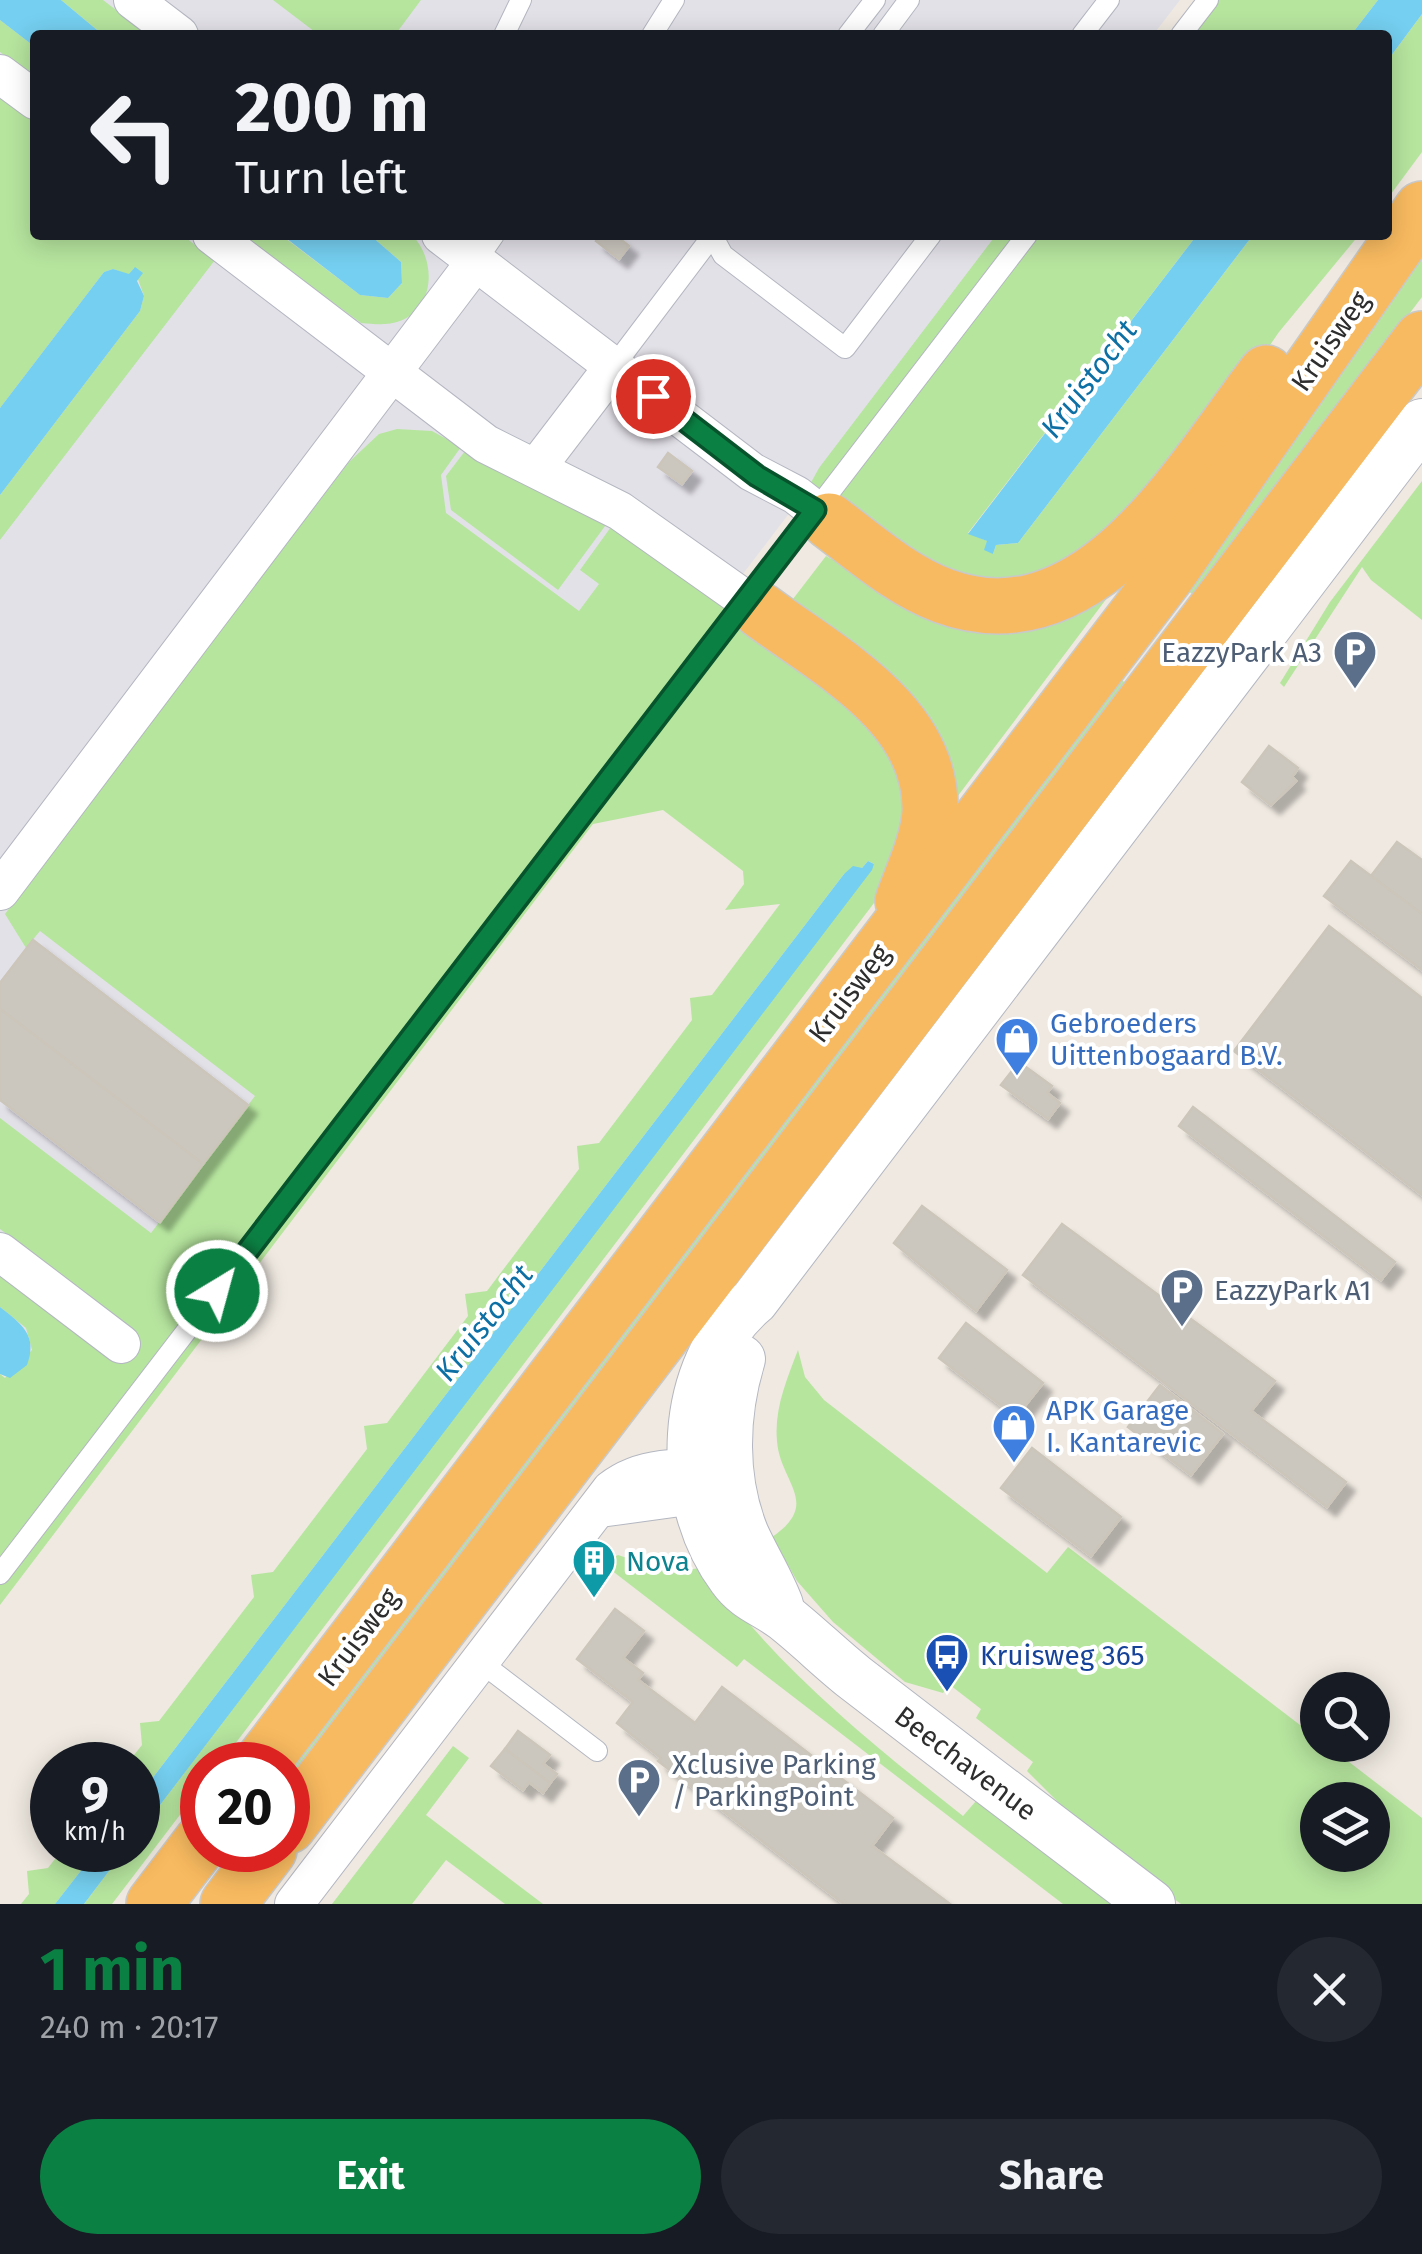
<!DOCTYPE html>
<html lang="en">
<head>
<meta charset="utf-8">
<style>
  body { margin:0; font-family:"Fira Sans",sans-serif; background:#242831; color:#f1f3f6; height:100vh; display:flex; flex-direction:column; font-size:38px; white-space:nowrap }
  * { box-sizing:border-box; margin:0 }
  p { font-size:32px; color:#9ea1a6 }
  .icon { flex:none; width:55px; height:55px; fill:none; stroke:currentColor; stroke-width:2; stroke-linecap:round; stroke-linejoin:round }
  .map { position:relative; height:1904px; overflow:hidden }
  .details { display:flex; flex-direction:column; background:#171b24; flex:1 }
  .details>* { flex:none }
  .guide { position:absolute; left:30px; top:30px; width:1362px; height:210px; border-radius:10px; box-shadow:0 5px 25px #0003; background:#171b24; color:#f1f3f6; overflow:hidden }
  .fabs { position:absolute; left:1300px; top:1672px; display:grid; gap:20px }
  .fabs a { display:grid; place-items:center; width:90px; height:90px; border-radius:50%; background:#171b24; box-shadow:0 5px 25px #0003; font-size:50px }
  .speed { position:absolute; left:30px; top:1742px; display:flex; gap:20px; font-size:50px; font-weight:700; text-align:center }
  .speed>* { display:grid; place-content:center; width:130px; height:130px; border-radius:50%; background:#171b24; box-shadow:0 5px 25px #0003; line-height:1 }
  .speed small { font-size:25px; font-weight:400 }
  .speed .limit { border:15px solid #d22; background:#fff; color:#111 }
  .pin { position:absolute; display:grid; place-items:center; width:85px; height:85px; color:#fff; margin:-42px; border:5px solid #fff; border-radius:50%; box-shadow:0 2px 10px #0007 }
  .me { position:absolute; width:110px; margin:-55px; rotate:37deg; stroke-linejoin:round; filter:drop-shadow(0 0 8px #0008) }
  .turn { display:flex; align-items:center; gap:35px; height:210px; padding:0 40px; font-size:45px }
  .turn .icon { width:130px; height:130px; stroke-width:2.5 }
  .turn b { display:block; font-size:70px; line-height:85px }
  .round { display:grid; place-items:center; flex:none; width:105px; height:105px; border-radius:52px; background:#242831 }
  .overview { display:flex; align-items:center; justify-content:space-between; height:170px; padding:0 40px }
  h1 { font-size:60px; font-weight:700; line-height:75px; color:#0b8043 }
  .button { display:flex; gap:20px; margin-top:auto; padding:20px 40px }
  .button a { flex:1; height:115px; border-radius:60px; background:#0b8043; color:#fff; font-size:40px; font-weight:700; line-height:115px; text-align:center }
  .button a+a { background:#242831; color:#f1f3f6 }
  .map>svg:first-child { display:block }
  .industrial { fill:#e3e1e8 }
  .green { fill:#b6e59e; fill-rule:evenodd }
  .water { fill:#75cff0 }
  .building { fill:#cbc7bf; stroke:#cbc5ba; stroke-width:2.5; filter:url(#shadow) }
  .lines { fill:none; stroke-linecap:round; stroke-linejoin:round }
  .service-casing { stroke:#b4b7c1; stroke-width:22 }
  .minor-casing { stroke:#b4b7c1; stroke-width:40 }
  .tertiary-casing { stroke:#b4b7c1; stroke-width:50 }
  .trunk-casing { stroke:#c9c9c9; stroke-width:58 }
  .service { stroke:#fff; stroke-width:20 }
  .minor { stroke:#fff; stroke-width:38 }
  .tertiary { stroke:#fff; stroke-width:48 }
  .trunk { stroke:#f8ba60; stroke-width:55 }
  .route-casing { stroke:#07532c; stroke-width:25 }
  .route { stroke:#0b8043; stroke-width:18 }
  .labels { text-anchor:middle; stroke-width:8; stroke-linejoin:round; paint-order:stroke }
  .street-label { font-size:28px; fill:#2e2e2e; stroke:#fff }
  .service-label { font-size:28px; fill:#4e5e75; stroke:#fff; text-anchor:start }
  .shop-label { font-size:28px; fill:#366cbe; stroke:#fff; text-anchor:start }
  .culture-label { font-size:28px; fill:#0d838f; stroke:#fff; text-anchor:start }
  .transit-label { font-size:28px; fill:#164399; stroke:#fff; text-anchor:start }
  .water-label { font-size:30px; font-style:italic; fill:#0d6fa3; stroke:#fff }
</style>
</head>
<body>
<div class="map">
<svg width="1422" height="1904" viewBox="0 0 1422 1904">
  <defs>
    <filter id="shadow"><feDropShadow dx="9" dy="9" stdDeviation="2.5" flood-color="#0004"/></filter>
  </defs>
  <rect width="100%" height="100%" fill="#efe9e1"/>
  <!-- industrial -->
  <path class="industrial" d="M0,0H1180L1153,35H35V235H1001L0,1550V1374L5,1378L32,1350L0,1307Z"/>
  <!-- green -->
  <g class="green">
    <path d="M61,0H103L149,35H103Z"/>
    <path d="M273,0H421L395,35H319Z"/>
    <path d="M1219,0H1378L1351,35H1192Z"/>
    <path d="M1422,14V152L1388,198V60Z"/>
    <path d="M0,20L35,47V79L0,52Z"/>
    <path d="M0,96L35,123V235H182L215,260L0,540V495L140,311L144,296L134,268L129,275L113,269L104,272L0,408Z"/>
    <path d="M241,235H281L360,295L388,298L402,283L401,262L370,235H412C436,259 436,307 400,321C387,326 374,324 361,323Z"/>
    <path d="M996,235H1014L815,496L808,488L819,468Z"/>
    <path d="M1039,235H1197L968,533L987,541L993,554L996,545L1018,543L1253,235H1359L1279,332L1221,416L1135,524L995,593L829,508Z"/>
    <path d="M1422,240V297L1195,596L1181,586Z"/>
    <path d="M397,429L432,431L461,447L441,475L446,513L579,611L599,584L580,570L616,520L851,690L913,768L893,878L219,1765H202V1786L112,1904H84L125,1850H138V1834L874,864L868,861L862,868L844,874L138,1797V1765H126L142,1745L140,1723L159,1721L254,1597L251,1575L273,1572L367,1449L364,1426L387,1423L468,1316L465,1294L487,1291L579,1169L577,1146L599,1143L692,1020L690,998L712,995L780,904L725,910L744,884L743,871L663,810L593,824L0,1605V1374L5,1378L32,1350L26,1328L0,1307V1274L132,1330L0,1229V1118L151,1233L255,1096L40,931L26,948L5,914L349,462L379,434Z"/>
    <path d="M465,451L611,518L558,590L451,510L446,476Z"/>
    <path d="M1422,481V620L1371,580L1362,567L1284,687L1280,683L1330,602Z"/>
    <path d="M1153,537L942,817L795,612L800,605L793,599L826,556L831,559L836,552L946,610Z"/>
    <path d="M1116,676L1127,684L288,1786V1765Z"/>
    <path d="M798,1350L805,1377L824,1400L1047,1573L1068,1547L1317,1738L1318,1745H1327L1422,1818V1904H1181L1099,1843L1027,1771L1033,1762L976,1718L981,1709L950,1685L943,1693L905,1682L833,1622L797,1581L772,1537C822,1503 780,1483 777,1441C774,1409 787,1379 798,1350ZM1318,1800H1372V1855H1318Z"/>
    <path d="M618,1555L672,1573L704,1567C775,1666 868,1741 963,1816L976,1801L1122,1904H1063L744,1659L737,1667L602,1563Z"/>
    <path d="M453,1746L469,1758L426,1815L543,1904H505L446,1860L412,1904H332Z"/>
    <path d="M62,1850H97L55,1904H21L29,1894L27,1871L48,1868Z"/>
  </g>
  <!-- water -->
  <g class="water">
    <path d="M0,0H61L103,35H35V47L0,20Z"/>
    <path d="M1378,0H1422V14L1388,60V35H1351Z"/>
    <path d="M282,235H370L401,262L402,283L388,298L360,295Z"/>
    <path d="M1197,235H1253L1018,543L996,545L993,554L984,550L987,541L968,534Z"/>
    <path d="M135,267L143,273L137,281L144,296L140,311L0,495V408L104,272L113,269L129,274Z"/>
    <path d="M868,861L874,864L872,870L138,1834V1797L844,874L853,866L862,868Z"/>
    <path d="M0,1307C22,1324 38,1336 27,1365L10,1378L0,1374Z"/>
    <path d="M97,1850H125L84,1904H55Z"/>
  </g>
  <!-- building -->
  <g class="building">
    <path d="M600,235H615L629,246L619,259L596,241Z"/>
    <path d="M668,453L692,471L682,484L658,467Z"/>
    <path d="M1269,746L1298,768L1292,777L1296,781L1271,805L1242,782Z"/>
    <path d="M1397,842L1422,860V914L1371,876Z"/>
    <path d="M1351,861L1422,914V970L1324,896Z"/>
    <path d="M1329,926L1422,998V1195L1234,1051Z"/>
    <path d="M33,940L248,1105L203,1164L0,1009V983Z"/>
    <path d="M0,1009L203,1164L160,1222L0,1100Z"/>
    <path d="M1019,1062L1052,1086L1047,1093L1060,1103L1048,1119L1001,1085Z"/>
    <path d="M1193,1107L1395,1262L1381,1280L1179,1126Z"/>
    <path d="M922,1206L1007,1270L976,1311L894,1243Z"/>
    <path d="M1062,1224L1275,1381L1251,1411L1346,1482L1327,1507L1023,1275Z"/>
    <path d="M966,1323L1043,1383L1016,1417L939,1358Z"/>
    <path d="M1160,1385L1223,1434L1191,1475L1128,1427Z"/>
    <path d="M1032,1448L1121,1517L1091,1556L1001,1488Z"/>
    <path d="M615,1609L644,1631L623,1658L643,1673L638,1680L695,1723L722,1687L893,1818L872,1846L950,1904H844L658,1761L661,1758L617,1723L633,1702L577,1659Z"/>
    <path d="M518,1731L550,1755L543,1764L557,1774L550,1783L505,1749Z"/>
    <path d="M505,1749L550,1783L543,1793L529,1782L523,1790L491,1766Z"/>
  </g>
  <g class="lines">
    <defs>
      <g id="service">
        <path d="M504,35L521,0"/>
        <path d="M652,35L674,0"/>
        <path d="M848,35L875,0"/>
        <path d="M883,35L909,0"/>
        <path d="M1082,35L1109,0"/>
        <path d="M1181,35L1208,0"/>
        <path d="M712,235L723,255L845,348L931,235"/>
        <path d="M476,261L494,235"/>
        <path d="M614,366L713,235"/>
        <path d="M0,1574L1027,235"/>
        <path d="M479,1661L597,1751"/>
      </g>
      <g id="minor">
        <path d="M133,0L179,35"/>
        <path d="M0,74L35,100"/>
        <path d="M212,235L486,444L620,511L760,610"/>
        <path d="M441,235L752,472L796,495L829,521"/>
        <path d="M536,468L614,366"/>
        <path d="M0,891L476,261"/>
        <path d="M0,1252L121,1344"/>
        <path d="M600,1508L695,1495L721,1481"/>
        <path d="M294,1904L611,1490C640,1467 683,1465 717,1473"/>
      </g>
      <g id="tertiary">
        <path d="M741,1359C724,1415 722,1479 745,1535C756,1559 770,1581 779,1605"/>
        <path d="M1151,1904C1053,1829 953,1754 855,1678C831,1659 809,1637 785,1618C766,1603 747,1599 732,1578C673,1499 677,1366 754,1301L1422,423"/>
      </g>
      <g id="trunk">
        <path d="M829,521C865,548 901,580 944,596C1092,650 1191,470 1266,373"/>
        <path d="M760,610C828,661 934,714 930,813C928,842 913,873 903,901"/>
        <path d="M260,1765L1170,571L1422,209"/>
        <path d="M288,1826L1422,339"/>
        <path d="M154,1904L202,1841"/>
        <path d="M228,1904L269,1850"/>
      </g>
    </defs>
    <!-- service casing -->
    <use href="#service" class="service-casing"/>
    <!-- minor casing -->
    <use href="#minor" class="minor-casing"/>
    <!-- tertiary casing -->
    <use href="#tertiary" class="tertiary-casing"/>
    <!-- trunk casing -->
    <use href="#trunk" class="trunk-casing"/>
    <!-- service -->
    <use href="#service" class="service"/>
    <!-- minor -->
    <use href="#minor" class="minor"/>
    <!-- tertiary -->
    <use href="#tertiary" class="tertiary"/>
    <!-- trunk -->
    <use href="#trunk" class="trunk"/>
  </g>
  <g class="lines">
    <defs>
      <path id="route" d="M217,1291L815,510L757,476L653,396"/>
    </defs>
    <!-- route casing -->
    <use href="#route" class="route-casing"/>
    <!-- route -->
    <use href="#route" class="route"/>
  </g>
  <!-- icons -->
  <defs>
    <symbol id="parking-pin" viewBox="-11 -11 22 30"><path d="M0 17L-7.5 6A9.5 9.5 0 1 1 7.5 6Z" fill="#5c6f8a" stroke="#fff"/><path d="M-3.5-5.5H1a3.5 3.5 0 0 1 0 7H-1V5.5H-3.5ZM-1-3.4V-.6H.8a1.4 1.4 0 0 0 0-2.8Z" fill="#fff"/></symbol>
    <symbol id="shop-pin" viewBox="-11 -11 22 30"><path d="M0 17L-7.5 6A9.5 9.5 0 1 1 7.5 6Z" fill="#3f7fe0" stroke="#fff"/><path d="M-5-2.5h2.3a2.7 3.5 0 0 1 5.4 0H5L5.5 6h-11ZM-1.5-2.5h3a1.5 2.3 0 0 0-3 0Z" fill="#fff"/></symbol>
    <symbol id="building-pin" viewBox="-11 -11 22 30"><path d="M0 17L-7.5 6A9.5 9.5 0 1 1 7.5 6Z" fill="#0f9aa8" stroke="#fff"/><path d="M-4-6H4V6H1V3H-1V6H-4ZM-2.5-4.3h1.7v1.8h-1.7ZM.8-4.3h1.7v1.8H.8ZM-2.5-1h1.7V.8h-1.7ZM.8-1h1.7V.8H.8Z" fill="#fff"/></symbol>
    <symbol id="bus-pin" viewBox="-11 -11 22 30"><path d="M0 17L-7.5 6A9.5 9.5 0 1 1 7.5 6Z" fill="#1a4fb4" stroke="#fff"/><path d="M-5-6H5V4H4V6H2V4H-2V6H-4V4H-5ZM-3.5-4V0h7V-4ZM-3.5 1.2v1.5H-2V1.2ZM2 1.2v1.5H3.5V1.2Z" fill="#fff"/></symbol>
  </defs>
  <g fill-rule="evenodd">
    <use href="#parking-pin" x="1330" y="627" width="50" height="68"/>
    <use href="#shop-pin" x="992" y="1014" width="50" height="68"/>
    <use href="#parking-pin" x="1157" y="1265" width="50" height="68"/>
    <use href="#shop-pin" x="989" y="1401" width="50" height="68"/>
    <use href="#building-pin" x="569" y="1536" width="50" height="68"/>
    <use href="#bus-pin" x="922" y="1630" width="50" height="68"/>
    <use href="#parking-pin" x="614" y="1755" width="50" height="68"/>
  </g>
  <g class="labels">
    <!-- street labels -->
    <g class="street-label">
      <text transform="translate(1330 341) rotate(-55)" y="10">Kruisweg</text>
      <text transform="translate(849 993) rotate(-53)" y="10">Kruisweg</text>
      <text transform="translate(358 1637) rotate(-53)" y="10">Kruisweg</text>
      <text transform="translate(966 1763) rotate(37)" y="10">Beechavenue</text>
    </g>
    <!-- service labels -->
    <g class="service-label">
      <text x="1322" y="662" text-anchor="end">EazzyPark A3</text>
      <text x="1214" y="1300">EazzyPark A1</text>
      <text x="672" y="1774">Xclusive Parking<tspan x="672" dy="32">/ ParkingPoint</tspan></text>
    </g>
    <!-- shop labels -->
    <g class="shop-label">
      <text x="1050" y="1033">Gebroeders<tspan x="1050" dy="32">Uittenbogaard B.V.</tspan></text>
      <text x="1046" y="1420">APK Garage<tspan x="1046" dy="32">I. Kantarevic</tspan></text>
    </g>
    <!-- culture labels -->
    <g class="culture-label">
      <text x="626" y="1571">Nova</text>
    </g>
    <!-- transit labels -->
    <g class="transit-label">
      <text x="980" y="1665">Kruisweg 365</text>
    </g>
    <!-- water labels -->
    <g class="water-label">
      <text transform="translate(1089 379) rotate(-53)" y="10">Kruistocht</text>
      <text transform="translate(484 1323) rotate(-52)" y="10">Kruistocht</text>
    </g>
  </g>
</svg>
<div class="fabs">
<a><svg class="icon" aria-label="search" viewBox="0 0 24 24"><circle cx="10" cy="10" r="6"/><path d="M15 15l6 6"/></svg></a>
<a><svg class="icon" aria-label="layers" viewBox="0 0 24 24"><path d="M12 4l9 5-9 5-9-5zM3 14l9 5 9-5"/></svg></a>
</div>
<div class="speed"><div>9<small>km/h</small></div><div class="limit">20</div></div>
<div class="pin" style="left:653px;top:396px;background:#d93025"><svg class="icon" aria-label="arrive" viewBox="0 0 24 24"><path d="M6 21V4h12l-3 4 3 4H6"/></svg></div>
<svg class="me" style="left:217px;top:1291px" viewBox="-20 -20 40 40"><circle r="17" fill="#0b8043" stroke="#fff" stroke-width="3"/><path d="M0-11L8 9 0 5-8 9z" fill="#fff"/></svg>
<div class="guide">
<div class="turn"><svg class="icon" aria-label="left" viewBox="0 0 24 24"><path d="M17 20v-9H6M10 6l-5 5 5 5"/></svg><div><b>200 m</b>Turn left</div></div>
</div>
</div>
<section class="details">
<div class="overview"><div><h1>1 min</h1><p>240 m · 20:17</p></div><a class="round"><svg class="icon" aria-label="close" viewBox="0 0 24 24"><path d="M6 6l12 12M18 6L6 18"/></svg></a></div>
<div class="button"><a>Exit</a><a>Share</a></div>
</section>
</body>
</html>
